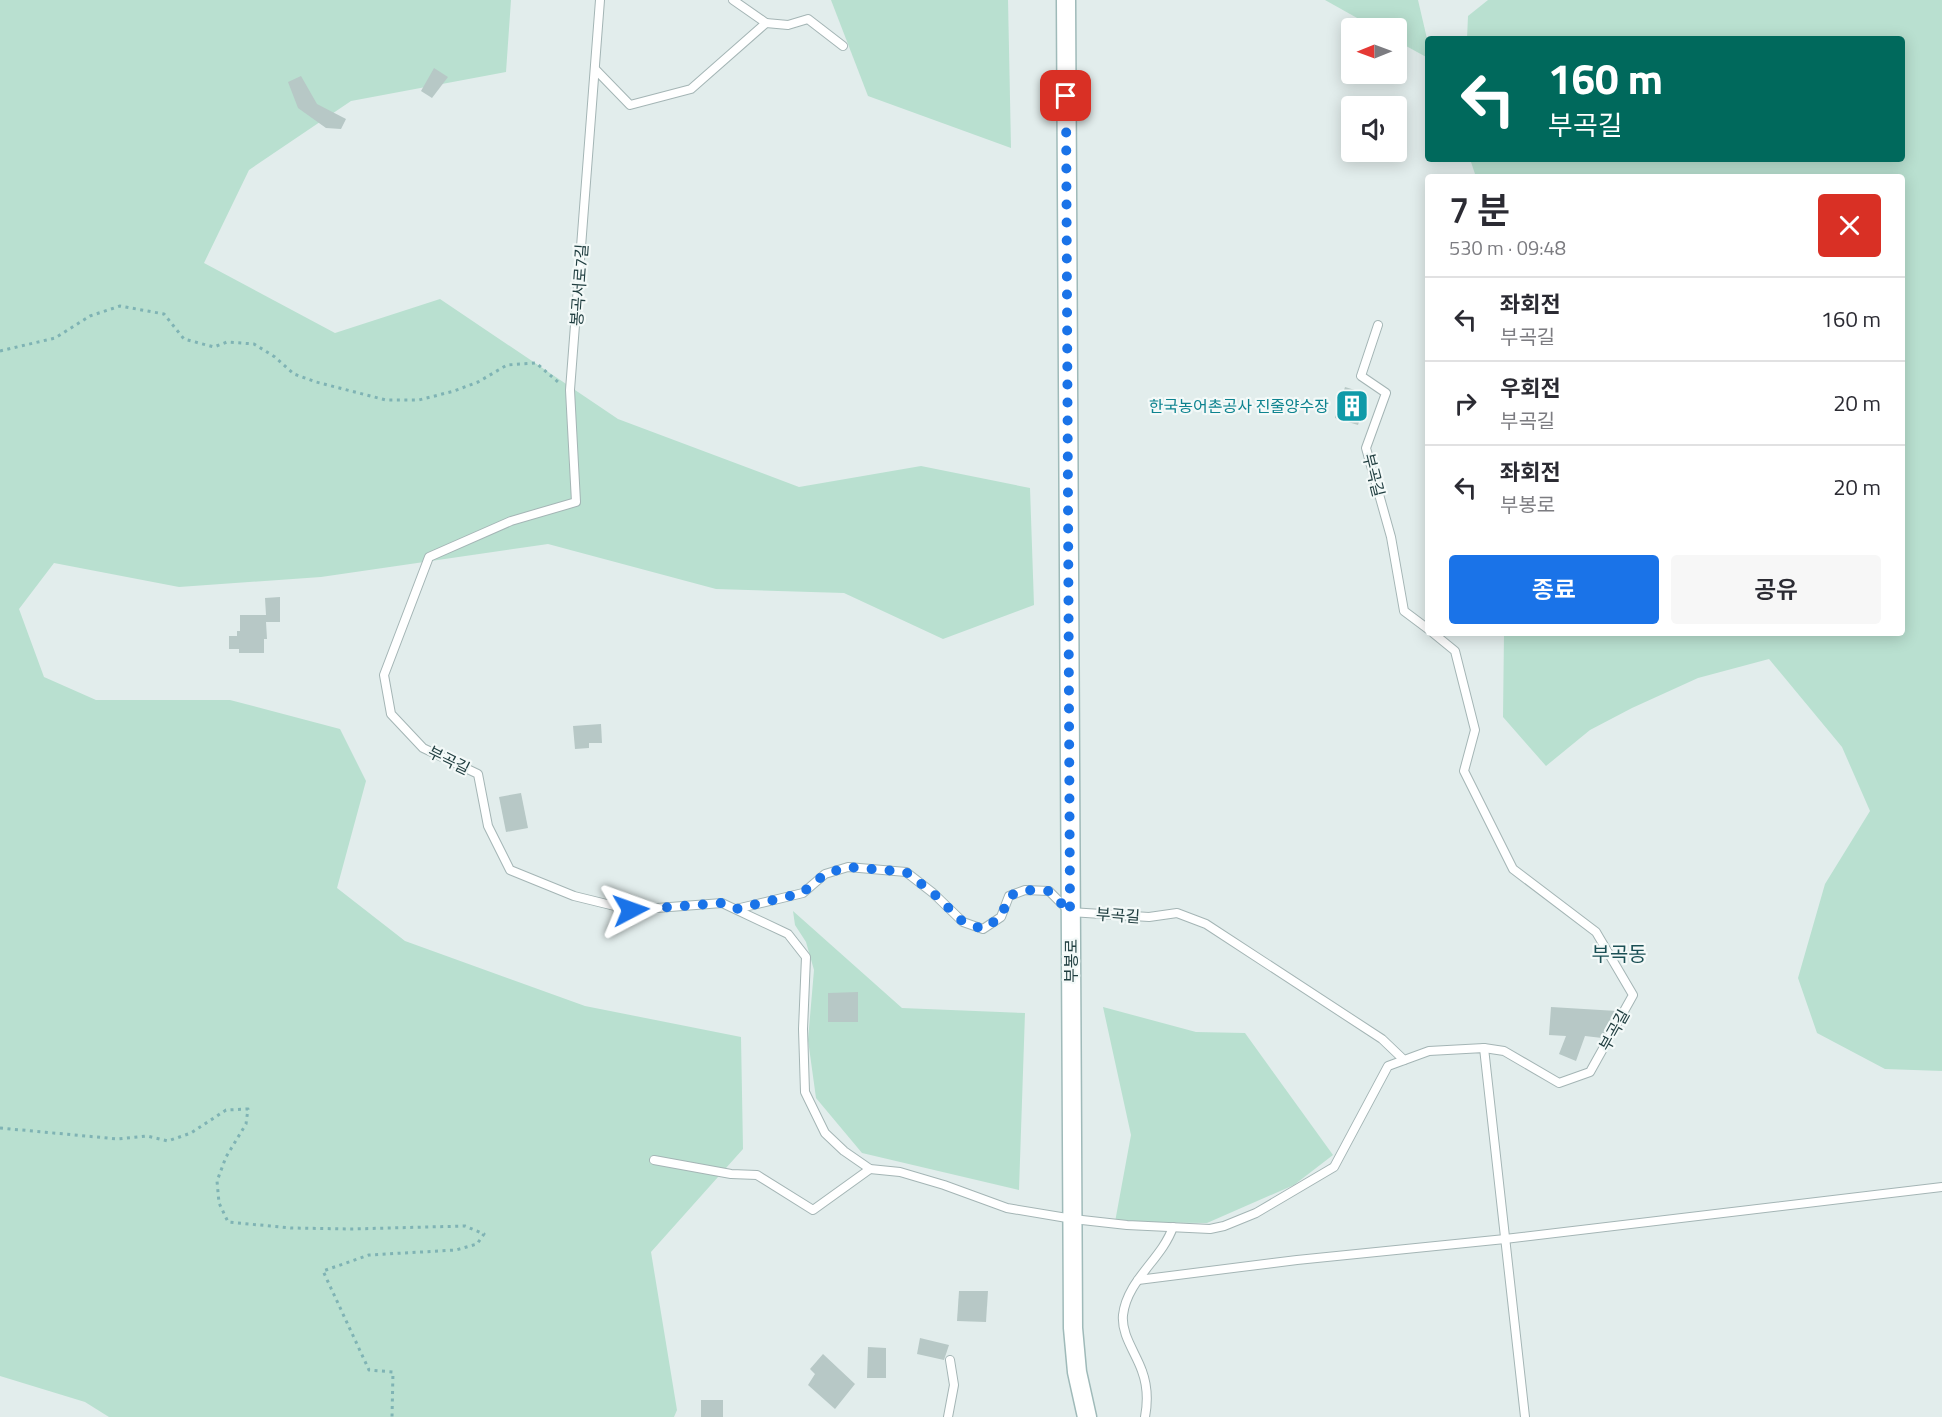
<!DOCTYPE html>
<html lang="ko">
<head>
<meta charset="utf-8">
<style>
  body { margin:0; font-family:"Titillium Web","Noto Sans KR",sans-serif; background:#f7f7f7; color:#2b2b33; height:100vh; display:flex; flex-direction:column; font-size:22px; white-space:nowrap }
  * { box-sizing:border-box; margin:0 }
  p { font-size:20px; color:#7c7c81 }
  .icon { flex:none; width:33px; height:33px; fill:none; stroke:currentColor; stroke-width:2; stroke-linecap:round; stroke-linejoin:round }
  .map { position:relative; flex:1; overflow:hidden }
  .details { position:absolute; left:1425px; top:174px; width:480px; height:462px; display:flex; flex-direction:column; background:#fff; border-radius:6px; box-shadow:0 3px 15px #0003 }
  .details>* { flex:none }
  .top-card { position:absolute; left:1425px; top:36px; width:480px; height:126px; border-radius:6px; box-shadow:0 3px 15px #0003; background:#00695c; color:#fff; overflow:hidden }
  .needle { width:39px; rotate:269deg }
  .buttons { position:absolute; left:1341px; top:18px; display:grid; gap:12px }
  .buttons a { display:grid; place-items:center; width:66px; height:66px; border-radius:6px; background:#fff; box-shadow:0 3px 15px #0003; font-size:30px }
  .pin { position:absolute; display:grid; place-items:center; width:51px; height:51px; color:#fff; margin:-26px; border-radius:12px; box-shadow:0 3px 9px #0006 }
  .me { position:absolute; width:66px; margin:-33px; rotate:86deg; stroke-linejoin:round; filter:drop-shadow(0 0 4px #0008) }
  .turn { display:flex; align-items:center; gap:21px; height:126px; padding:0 24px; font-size:27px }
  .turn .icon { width:78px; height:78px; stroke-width:2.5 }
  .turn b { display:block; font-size:42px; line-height:51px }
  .round { display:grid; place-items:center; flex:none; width:63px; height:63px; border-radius:6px; background:#f7f7f7 }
  .headline { display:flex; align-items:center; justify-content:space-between; height:102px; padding:0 24px }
  h1 { font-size:36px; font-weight:600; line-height:45px }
  .cta { display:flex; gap:12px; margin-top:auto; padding:12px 24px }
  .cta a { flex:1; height:69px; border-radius:6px; background:#1a73e8; color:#fff; font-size:24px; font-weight:600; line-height:69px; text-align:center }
  .cta a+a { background:#f7f7f7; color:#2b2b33 }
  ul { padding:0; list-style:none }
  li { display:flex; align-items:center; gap:18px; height:84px; padding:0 24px; border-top:2px solid #e1e1e2 }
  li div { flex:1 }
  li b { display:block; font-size:22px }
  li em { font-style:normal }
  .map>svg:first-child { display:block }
  .green { fill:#b9e0d0 }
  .building { fill:#b7c8c6 }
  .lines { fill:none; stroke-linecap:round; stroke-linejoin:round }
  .lane-casing { stroke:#a4b5b5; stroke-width:10 }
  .secondary-casing { stroke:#9fbab9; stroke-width:21 }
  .path { stroke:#7fb3b4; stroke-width:3; stroke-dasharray:3 4.5; stroke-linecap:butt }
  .lane { stroke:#fff; stroke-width:8 }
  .secondary { stroke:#fff; stroke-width:18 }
  .route { stroke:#1a73e8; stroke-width:10; stroke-dasharray:0 18 }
  .labels { text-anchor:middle; stroke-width:4.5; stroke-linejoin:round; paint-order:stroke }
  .street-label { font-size:16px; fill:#203e40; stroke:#f3f9f8 }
  .culture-label { font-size:16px; fill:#0d838f; stroke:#f3f9f8; text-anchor:end }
  .quarter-label { font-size:20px; fill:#1a4f54; stroke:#f3f9f8 }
</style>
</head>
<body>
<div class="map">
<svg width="1942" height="1417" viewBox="0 0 1942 1417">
  <rect width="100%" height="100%" fill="#e2edec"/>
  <!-- green -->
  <g class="green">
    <path d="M0,0H511L506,72L351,101L249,170L204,263L335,333L440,299L618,419L799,487L921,466L1030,488L1034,605L943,639L844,593L716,589L548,544L321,577L179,587L54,563L19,609L44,677L96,700H230L340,729L366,781L337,888L405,941L585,1006L741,1037L743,1149L651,1252L677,1410L674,1417H109L85,1402L0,1376Z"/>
    <path d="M831,0H1008L1011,148L868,96Z"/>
    <path d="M1325,0H1418L1428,43V58L1397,41L1396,28H1375Z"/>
    <path d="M1488,0H1942V1071L1885,1069L1817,1033L1798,978L1825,884L1870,811L1842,747L1769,659L1698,678L1632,708L1590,730L1546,766L1503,717L1504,633H1902V177H1476L1470,159H1902V39H1467L1468,16Z"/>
    <path d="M793,911L902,1008L1025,1013L1019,1190L862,1153L816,1098L808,1040L814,970L806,942L795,925Z"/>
    <path d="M1103,1007L1196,1032L1245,1033L1333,1155L1294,1185L1207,1223L1115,1222L1131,1135Z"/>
  </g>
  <!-- building -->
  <g class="building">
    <path d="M434,68L448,77L432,98L421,91Z"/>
    <path d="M301,76L317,104L346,119L341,129L326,128L298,108L288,82Z"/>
    <path d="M1345,387L1368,394L1358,425L1335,418Z"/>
    <path d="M280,597V622H266L267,639H264V653H239V649H229V636H237V631H240V615H266L265,598Z"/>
    <path d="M601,724L602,743H589V748L575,749L573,726Z"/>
    <path d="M521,793L528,828L506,832L499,797Z"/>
    <path d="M858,992V1022H828V993Z"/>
    <path d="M1551,1007L1617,1011L1602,1038L1585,1036L1576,1061L1559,1054L1566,1036L1549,1035Z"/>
    <path d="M959,1291H988L986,1322L957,1321Z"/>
    <path d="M920,1338L949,1345L944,1360L917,1354Z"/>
    <path d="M868,1347L886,1348V1378H867Z"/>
    <path d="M823,1354L855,1384L835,1409L808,1385L815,1374L810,1369Z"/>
    <rect x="701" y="1400" width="22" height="17"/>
  </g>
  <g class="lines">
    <defs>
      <g id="lane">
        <path d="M600,0L570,390L576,502L511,521L429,557L384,675L391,714L423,748L478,774L488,826L510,870L574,896L631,910L722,903L788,934L806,957L803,1029L805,1092L825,1133L844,1151L870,1169L900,1172L944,1185L1007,1208L1073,1219L1127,1225L1210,1229L1224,1226L1256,1213L1334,1167L1388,1066L1429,1051L1484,1048L1525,1417"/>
        <path d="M766,23L788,25L808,19L843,46"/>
        <path d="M596,70L630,105L691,89L766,23L733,0"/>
        <path d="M1378,325L1361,376L1386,393L1366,448L1391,537L1404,611L1428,629"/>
        <path d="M1433,633L1455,651L1475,730L1464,771L1513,869L1596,932L1633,995L1590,1072L1559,1083L1504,1051L1484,1048"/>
        <path d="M736,909L803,893L825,874L848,867L906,872L933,893L963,922L983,929L1001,917L1009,896L1025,890L1049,891L1070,912L1149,917L1177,913L1206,924L1382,1039L1404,1060"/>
        <path d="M654,1160L731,1174L757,1175L813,1210L870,1169"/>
        <path d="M1138,1280L1297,1260L1505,1239L1942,1187"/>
        <path d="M948,1417L954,1385L950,1360"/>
        <path d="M1145,1417C1148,1401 1148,1387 1142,1371C1136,1353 1121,1335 1123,1315C1127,1280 1162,1259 1173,1227"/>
      </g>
      <path id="secondary" d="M1066,0L1073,1328L1077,1372L1087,1417"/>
    </defs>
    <!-- lane casing -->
    <use href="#lane" class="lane-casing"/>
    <!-- secondary casing -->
    <use href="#secondary" class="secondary-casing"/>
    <!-- path -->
    <g class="path">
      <path d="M0,351L55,338L90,316L120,306L164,314L184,339L214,347L227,342L254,344L275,357L294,374L316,382L386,400H419L454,391L478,382L507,365L536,363L558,382"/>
      <path d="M0,1128L118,1139L147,1136L168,1141L191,1133L226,1110L248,1109L246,1124L226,1157L217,1181L219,1203L228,1222L291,1228L351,1229L465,1226L484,1234L477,1244L456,1250L369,1255L323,1271L369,1370L393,1372L392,1417"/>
    </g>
    <!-- lane -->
    <use href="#lane" class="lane"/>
    <!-- secondary -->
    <use href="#secondary" class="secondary"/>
  </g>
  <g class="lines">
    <!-- route -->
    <path class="route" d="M631,910L722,903L736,909L802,893L825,874L848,867L906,872L933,893L963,922L983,929L1001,917L1009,896L1025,890L1049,891L1070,912L1066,96"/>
  </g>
  <!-- icons -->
  <defs>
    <symbol id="building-square" viewBox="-11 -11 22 22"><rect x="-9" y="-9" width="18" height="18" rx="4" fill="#0f9aa8" stroke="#f3f9f8"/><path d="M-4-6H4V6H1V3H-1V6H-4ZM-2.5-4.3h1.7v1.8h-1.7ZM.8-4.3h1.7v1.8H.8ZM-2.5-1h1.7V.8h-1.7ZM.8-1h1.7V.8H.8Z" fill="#fff"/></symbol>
  </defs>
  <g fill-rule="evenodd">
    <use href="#building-square" x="1333" y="387" width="38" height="38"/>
  </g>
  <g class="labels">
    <!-- street labels -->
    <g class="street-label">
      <text transform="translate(579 285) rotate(-86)" y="6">봉곡서로7길</text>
      <text transform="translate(1374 475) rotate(76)" y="6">부곡길</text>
      <text transform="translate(449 760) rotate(26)" y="6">부곡길</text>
      <text transform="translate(1118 915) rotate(4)" y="6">부곡길</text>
      <text transform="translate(1071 961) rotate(-90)" y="6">부봉로</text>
      <text transform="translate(1614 1030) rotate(-61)" y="6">부곡길</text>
    </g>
    <!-- culture labels -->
    <g class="culture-label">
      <text x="1329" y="412">한국농어촌공사 진줄양수장</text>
    </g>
    <!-- quarter labels -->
    <g class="quarter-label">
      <text x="1619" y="961">부곡동</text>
    </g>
  </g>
</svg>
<div class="buttons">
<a><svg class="needle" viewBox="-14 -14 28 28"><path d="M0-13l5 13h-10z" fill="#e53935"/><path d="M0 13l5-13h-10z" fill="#7c7c81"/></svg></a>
<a><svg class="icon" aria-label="sound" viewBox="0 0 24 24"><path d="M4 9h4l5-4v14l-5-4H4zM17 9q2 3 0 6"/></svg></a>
</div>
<div class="pin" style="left:1066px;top:96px;background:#d93025"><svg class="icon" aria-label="arrive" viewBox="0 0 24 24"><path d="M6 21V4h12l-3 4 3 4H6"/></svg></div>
<svg class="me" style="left:631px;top:910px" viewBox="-20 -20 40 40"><path d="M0-17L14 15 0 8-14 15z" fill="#1a73e8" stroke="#fff" stroke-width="4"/></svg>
<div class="top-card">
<div class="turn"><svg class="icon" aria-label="left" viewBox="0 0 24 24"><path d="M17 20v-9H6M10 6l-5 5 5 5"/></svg><div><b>160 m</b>부곡길</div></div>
</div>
<section class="details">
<div class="headline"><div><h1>7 분</h1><p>530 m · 09:48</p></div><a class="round" style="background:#d93025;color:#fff"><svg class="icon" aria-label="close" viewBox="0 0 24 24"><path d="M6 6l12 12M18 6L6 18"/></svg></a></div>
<ul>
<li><svg class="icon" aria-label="left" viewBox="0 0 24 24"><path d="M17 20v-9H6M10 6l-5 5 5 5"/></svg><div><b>좌회전</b><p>부곡길</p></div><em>160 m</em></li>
<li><svg class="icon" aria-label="right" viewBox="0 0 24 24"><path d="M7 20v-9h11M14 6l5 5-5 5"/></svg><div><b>우회전</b><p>부곡길</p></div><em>20 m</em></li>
<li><svg class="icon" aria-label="left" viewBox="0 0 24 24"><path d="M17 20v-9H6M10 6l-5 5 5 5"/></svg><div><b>좌회전</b><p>부봉로</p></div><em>20 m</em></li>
</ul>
<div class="cta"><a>종료</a><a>공유</a></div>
</section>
</div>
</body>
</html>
